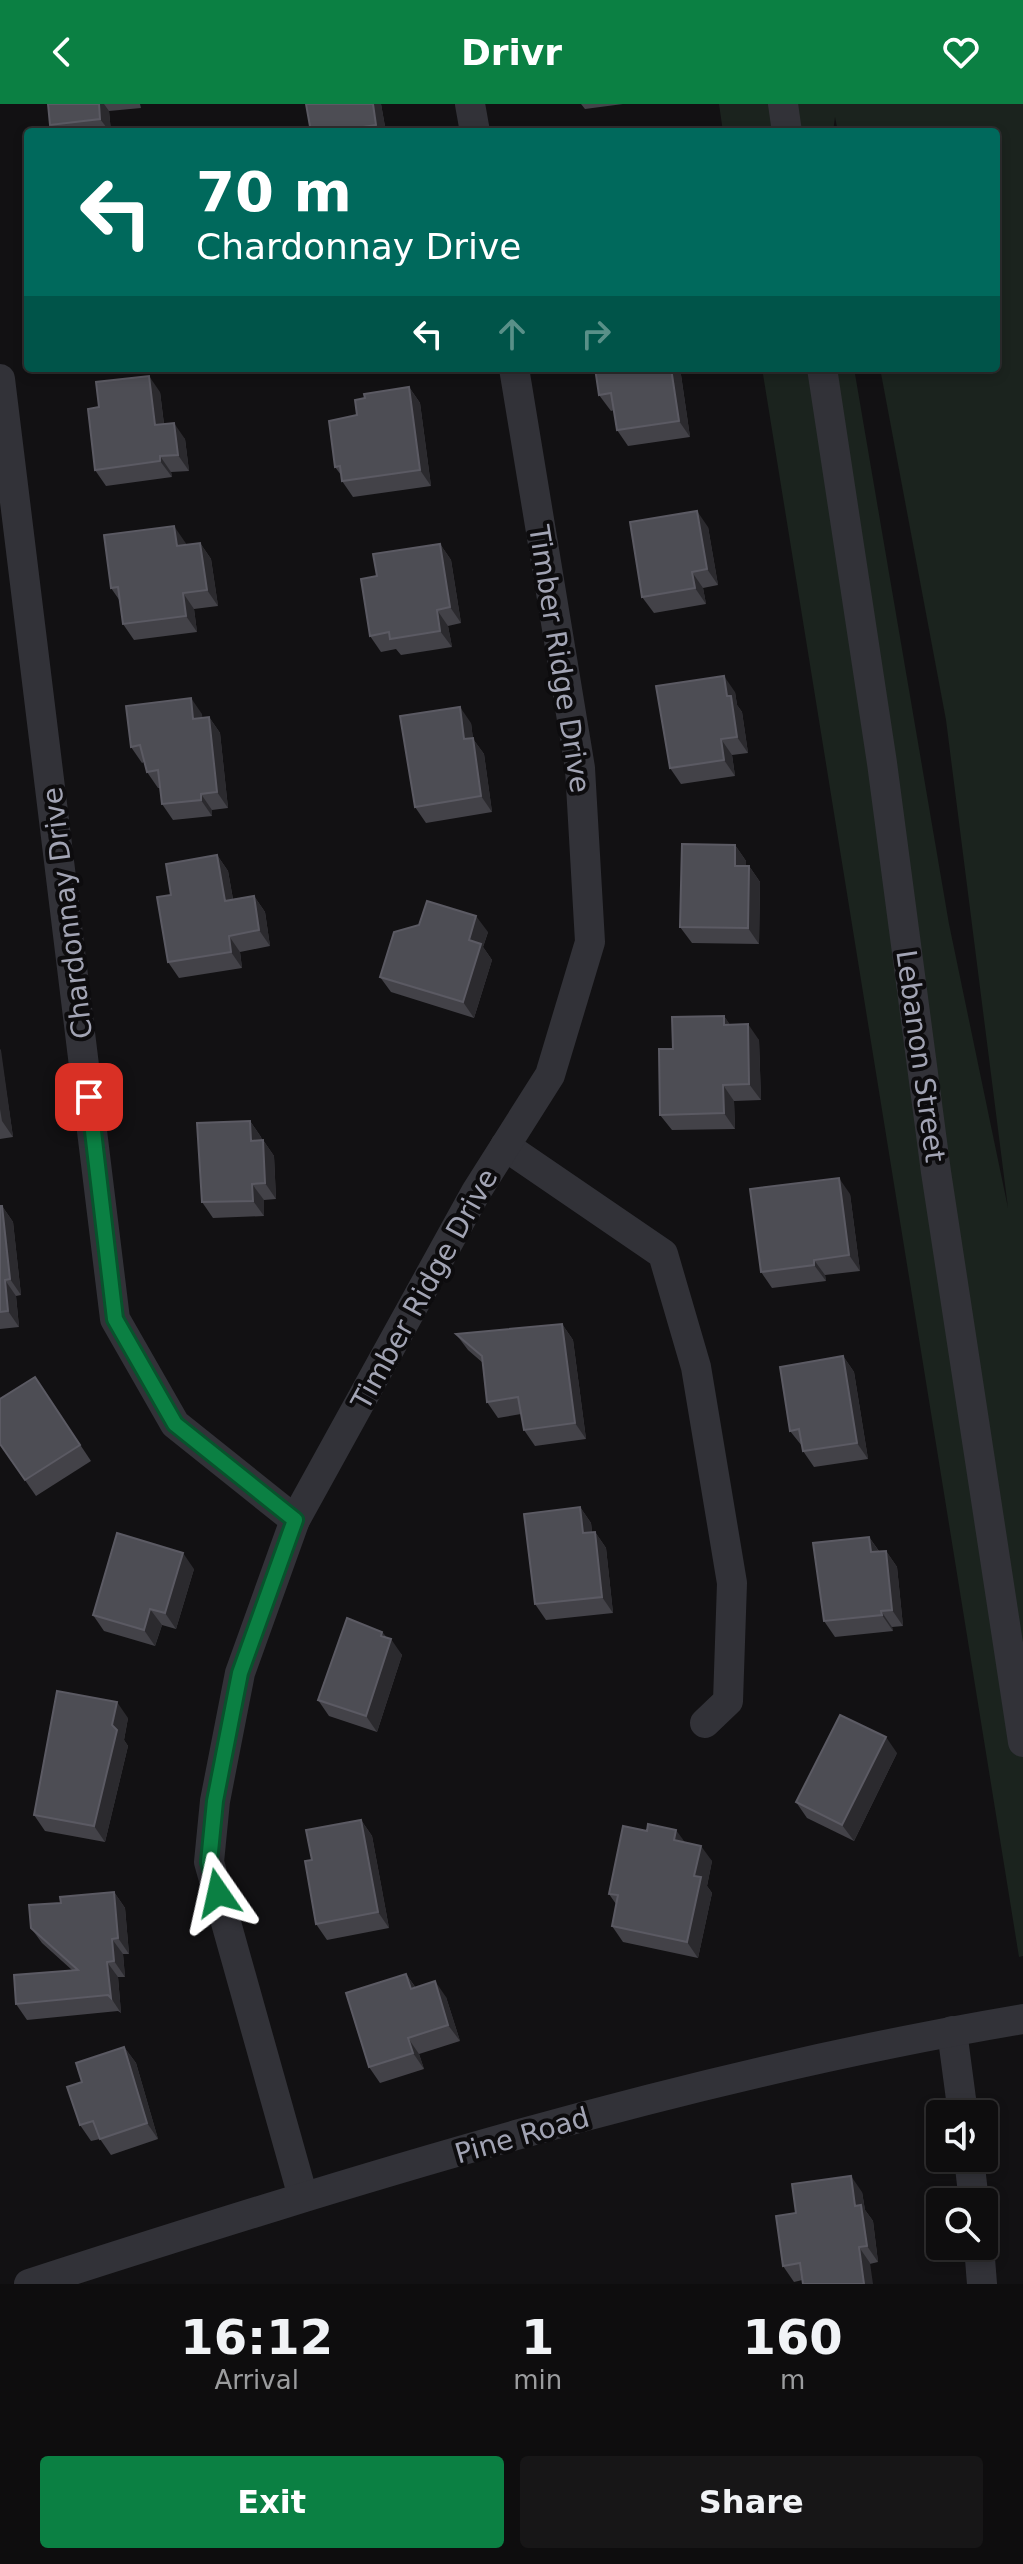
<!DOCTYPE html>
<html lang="en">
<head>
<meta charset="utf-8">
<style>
  body { margin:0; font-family:"DejaVu Sans",sans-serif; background:#171617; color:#f1f3f6; height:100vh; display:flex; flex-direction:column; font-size:30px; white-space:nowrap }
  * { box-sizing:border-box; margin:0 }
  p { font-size:26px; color:#9b9c9e }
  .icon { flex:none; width:44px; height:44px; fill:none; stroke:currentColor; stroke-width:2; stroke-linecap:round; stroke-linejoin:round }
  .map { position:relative; height:2180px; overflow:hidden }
  .sheet { display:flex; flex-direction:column; background:#0e0d0e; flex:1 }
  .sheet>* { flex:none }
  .banner { position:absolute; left:24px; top:24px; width:976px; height:244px; border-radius:8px; box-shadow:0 4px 12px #0003,0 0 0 2px #2e2d2e; background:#00695c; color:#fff; overflow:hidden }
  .controls { position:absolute; left:926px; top:1996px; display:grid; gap:16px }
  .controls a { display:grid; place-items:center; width:72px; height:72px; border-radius:8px; background:#0e0d0e; box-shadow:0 4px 12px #0003,0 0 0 2px #2e2d2e; font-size:40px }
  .pin { position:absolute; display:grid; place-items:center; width:68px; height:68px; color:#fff; margin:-34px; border-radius:16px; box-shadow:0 4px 12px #0006 }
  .me { position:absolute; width:88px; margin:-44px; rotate:349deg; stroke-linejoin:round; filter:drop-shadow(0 0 6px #0008) }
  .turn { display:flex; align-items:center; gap:28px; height:168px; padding:0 40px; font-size:36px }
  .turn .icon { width:104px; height:104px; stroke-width:2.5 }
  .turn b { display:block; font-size:56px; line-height:68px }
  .lanes { display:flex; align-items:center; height:76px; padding:0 40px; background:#0003; justify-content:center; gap:40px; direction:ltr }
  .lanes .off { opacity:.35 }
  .eta { display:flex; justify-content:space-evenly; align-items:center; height:136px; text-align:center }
  .eta b { font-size:48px; font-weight:700; line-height:56px }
  .cta { display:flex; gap:16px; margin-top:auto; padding:16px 40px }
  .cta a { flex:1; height:92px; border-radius:8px; background:#0b8043; color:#fff; font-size:32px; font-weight:700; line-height:92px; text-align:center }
  .cta a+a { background:#171617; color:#f1f3f6 }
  header { display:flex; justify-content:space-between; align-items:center; height:104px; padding:0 40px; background:#0b8043; color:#fff; font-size:36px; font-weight:700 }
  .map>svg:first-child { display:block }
  .green { fill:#1b231e }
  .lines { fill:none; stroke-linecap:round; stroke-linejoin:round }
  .street { stroke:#323238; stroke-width:30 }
  .wall { fill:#434248 }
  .shaded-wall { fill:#2b2a2e }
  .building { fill:#4d4d54; stroke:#5b5a63; stroke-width:2 }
  .route-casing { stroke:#07532c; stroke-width:20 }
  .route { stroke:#0b8043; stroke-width:14 }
  .labels { text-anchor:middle; stroke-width:8; stroke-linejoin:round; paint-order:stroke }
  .street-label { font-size:28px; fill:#a2a4b4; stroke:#0d0c0e }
</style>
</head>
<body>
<header><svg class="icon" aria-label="back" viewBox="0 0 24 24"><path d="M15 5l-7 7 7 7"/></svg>Drivr<svg class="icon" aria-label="heart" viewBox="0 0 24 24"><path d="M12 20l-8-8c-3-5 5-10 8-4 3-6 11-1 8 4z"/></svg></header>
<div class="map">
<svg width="1023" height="2180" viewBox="0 0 1023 2180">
  <rect width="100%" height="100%" fill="#121113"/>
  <!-- green -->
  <path class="green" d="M719,0H1023V1852L1019,1853L762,264H854L949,820L1008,1104L946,616L880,264H996V28H838L835,13L833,28H723Z"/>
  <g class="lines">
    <!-- street -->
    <g class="street">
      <path d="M470,0L475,28"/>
      <path d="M783,0L787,28"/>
      <path d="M822,264L882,659L936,1068L1023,1638"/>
      <path d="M0,275L115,1215L175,1320L295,1416"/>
      <path d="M505,1042L663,1150L696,1263L732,1479L728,1597L705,1619"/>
      <path d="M952,1927L963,2010"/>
      <path d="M969,2054L974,2098"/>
      <path d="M303,2093L209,1758L215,1697L240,1569L295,1416L476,1088L550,971L590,838L580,664L514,264"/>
      <path d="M979,2142L982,2180"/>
      <path d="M29,2180C356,2075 684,1972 1023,1915"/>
    </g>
  </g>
  <!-- wall -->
  <g class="wall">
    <path d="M48,0H140L141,4L109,7L111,28H54L50,21Z"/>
    <path d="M381,0L386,28H311Z"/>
    <path d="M581,0H623L585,5Z"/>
    <path d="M595,264H680L690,333L628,342L617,326L614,306L611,307L599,291Z"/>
    <path d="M409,283L420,299L431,382L353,393L342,377L341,371L335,363L357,311Z"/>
    <path d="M160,288L164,320L185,335L189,367L171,368L172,373L106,382L95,366L99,303Z"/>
    <path d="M708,423L718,481L703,484L706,500L654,509L642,493Z"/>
    <path d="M185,438L186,441L200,439L211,455L218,502L194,505L197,528L134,536L123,520L120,497L111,484Z"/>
    <path d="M440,440L451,456L461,519L448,522L452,543L401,551L396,545L381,548L370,532L377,472Z"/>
    <path d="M735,588L737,601L742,608L748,649L732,651L735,672L681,680L670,664Z"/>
    <path d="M202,610V614L209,613L220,629L228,704L212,706V712L173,716L162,700L160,684H158L147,668L144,658L142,659L131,643Z"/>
    <path d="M471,619L473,635L484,650L492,708L426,719L415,703Z"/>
    <path d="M735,741L746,757V762H749L760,778L759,840L692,839L680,823Z"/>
    <path d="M217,751L228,767L233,795L254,792L265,808L270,842L240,848L242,864L179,874L168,858Z"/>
    <path d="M488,828L483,843L492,856L474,914L391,888L380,873Z"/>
    <path d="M724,912L730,921L759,936L761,996L734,997L735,1025L672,1026L660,1011L673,945Z"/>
    <path d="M0,945L13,1033L0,1035Z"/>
    <path d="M250,1017L261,1033L262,1036H263L274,1052L276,1095L264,1096V1112L213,1114L202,1098Z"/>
    <path d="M850,1090L860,1167L825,1171L826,1177L772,1184L761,1168Z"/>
    <path d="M0,1102H2L13,1118L21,1191L16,1192L19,1223L0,1225Z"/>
    <path d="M562,1220L573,1236L586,1335L535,1342L524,1326L521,1310L498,1314L487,1298L483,1259L468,1246L456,1230Z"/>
    <path d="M843,1252L854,1268L868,1355L814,1363L803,1347L802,1342L790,1327Z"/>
    <path d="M35,1273L91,1357L36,1392L0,1340Z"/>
    <path d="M580,1403L591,1419L592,1428H595L606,1444L613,1509L546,1516L535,1500Z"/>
    <path d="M869,1433L879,1447H886L897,1463L903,1522L892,1523L893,1527L835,1533L824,1517Z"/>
    <path d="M194,1465L176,1525L162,1521L155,1542L104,1527L93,1511Z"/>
    <path d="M382,1528L402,1551L377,1628L329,1612L318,1596Z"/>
    <path d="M128,1614L124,1636L128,1642L105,1738L45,1727L34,1711Z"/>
    <path d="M897,1649L854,1737L807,1714L796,1698Z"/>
    <path d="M361,1716L372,1732L389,1824L327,1836L316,1820L312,1756Z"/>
    <path d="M684,1738L712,1757L707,1782L712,1789L698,1854L623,1838L612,1822L616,1800L609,1790Z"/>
    <path d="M114,1788L125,1804L129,1850H123L125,1873H118L121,1909L118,1907L27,1916L16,1900L72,1866L42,1839L31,1824L61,1799Z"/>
    <path d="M406,1870L416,1884L446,1893L460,1937L419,1950L424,1965L380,1979L369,1963Z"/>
    <path d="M124,1943L136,1959L158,2035L111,2051L100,2035L91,2037L80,2021L82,1978Z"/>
    <path d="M862,2088L865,2106L873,2117L878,2158L794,2178L783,2162L796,2109Z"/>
  </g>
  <!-- shaded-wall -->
  <g class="shaded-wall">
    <path d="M99,0H104L109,7L111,28H110L100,15Z"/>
    <path d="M373,0H381L386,28H381L376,21Z"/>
    <path d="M671,264H680L690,333L679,317Z"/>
    <path d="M149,272L160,288L166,337L155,321Z"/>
    <path d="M409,283L420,299L431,382L420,366Z"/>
    <path d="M174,319L185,335L189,367L178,351Z"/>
    <path d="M160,352L171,368L172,373L160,357Z"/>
    <path d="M697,407L708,423L718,481L707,465Z"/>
    <path d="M174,422L185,438L188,458L177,442Z"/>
    <path d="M200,439L211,455L218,502L207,486Z"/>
    <path d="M440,440L451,456L461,519L450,503Z"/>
    <path d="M692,468L703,484L706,500L695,484Z"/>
    <path d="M183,489L194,505L197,528L186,512Z"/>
    <path d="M437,506L448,522L452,543L440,527Z"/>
    <path d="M724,572L735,588L737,601L742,608L748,649L737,633L727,592Z"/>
    <path d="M191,594L202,610L204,630L193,615Z"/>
    <path d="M460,603L471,619L473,635L484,650L492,708L481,692L464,635Z"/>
    <path d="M209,613L220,629L228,704L217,688Z"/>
    <path d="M721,635L732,651L735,672L724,656Z"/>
    <path d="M201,690L212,706V712L201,696Z"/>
    <path d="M735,741L746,757V778L735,762Z"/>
    <path d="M217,751L228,767L236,813L225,797Z"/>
    <path d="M749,762L760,778L759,840L748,824Z"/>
    <path d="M254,792L265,808L270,842L259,826Z"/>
    <path d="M476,812L488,828L483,843L492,856L474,914L463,898L469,836Z"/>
    <path d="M229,832L240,848L242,864L231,848Z"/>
    <path d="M724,912L735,928L724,921Z"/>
    <path d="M748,920L759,936L761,996L749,980Z"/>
    <path d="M0,945L1,946L13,1033L2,1017L0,1005Z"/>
    <path d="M723,981L734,997L735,1025L724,1009Z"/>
    <path d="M250,1017L261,1033L263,1053L251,1037Z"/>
    <path d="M263,1036L274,1052L276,1095L265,1079Z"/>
    <path d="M839,1074L850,1090L860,1167L849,1151Z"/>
    <path d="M252,1080L264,1096V1112L253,1097Z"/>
    <path d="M2,1102L13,1118L21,1191L10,1175Z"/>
    <path d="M814,1156L825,1171L826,1177L814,1161Z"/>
    <path d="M5,1176L16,1192L19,1223L8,1207Z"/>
    <path d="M562,1220L573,1236L586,1335L575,1319Z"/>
    <path d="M843,1252L854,1268L868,1355L857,1339Z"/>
    <path d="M580,1403L591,1419L594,1445L583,1429Z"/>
    <path d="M595,1428L606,1444L613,1509L602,1493Z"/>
    <path d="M869,1433L880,1449L871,1448Z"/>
    <path d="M886,1447L897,1463L903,1522L892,1506Z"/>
    <path d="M183,1449L194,1465L176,1525L165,1509Z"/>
    <path d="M150,1505L162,1521L155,1542L144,1526Z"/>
    <path d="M881,1507L892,1523L893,1527L882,1511Z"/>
    <path d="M382,1528L390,1539L391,1535L402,1551L377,1628L366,1612Z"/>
    <path d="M117,1598L128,1614L124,1636L128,1642L105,1738L94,1722Z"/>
    <path d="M886,1633L897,1649L854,1737L842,1721Z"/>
    <path d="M361,1716L372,1732L389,1824L378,1808Z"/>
    <path d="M676,1726L687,1741L674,1736Z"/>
    <path d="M701,1742L712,1757L707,1782L712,1789L698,1854L687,1838L694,1772Z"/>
    <path d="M114,1788L125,1804L129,1850L118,1834Z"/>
    <path d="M112,1835L123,1850L125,1873L114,1857Z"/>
    <path d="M107,1858L118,1873L121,1909L111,1894Z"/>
    <path d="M406,1870L417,1886L411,1885Z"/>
    <path d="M435,1877L446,1893L460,1937L448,1921Z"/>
    <path d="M408,1934L419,1950L424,1965L413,1949Z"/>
    <path d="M124,1943L136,1959L158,2035L147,2019Z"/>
    <path d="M851,2072L862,2088L865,2106L873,2117L878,2158L867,2142L855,2102Z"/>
    <path d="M859,2143L870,2159L873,2180H864Z"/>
  </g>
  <!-- building -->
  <g class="building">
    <path d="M48,0H99L100,15L50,21Z"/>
    <path d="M306,0H373L376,21L330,28H311Z"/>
    <path d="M595,264H671L679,317L617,326L611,289L599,291Z"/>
    <path d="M149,272L155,321L174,319L178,351L160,352V357L95,366L88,305L99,303L96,278Z"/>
    <path d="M409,283L420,366L342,377L340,362L335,363L329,317L357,311L355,296L365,294L364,290Z"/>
    <path d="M697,407L707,465L692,468L695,484L642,493L630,418Z"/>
    <path d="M174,422L177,442L200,439L207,486L183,489L186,512L123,520L118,483L111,484L104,431Z"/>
    <path d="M440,440L450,503L437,506L440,527L390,535L389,528L370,532L361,475L377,472L373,450Z"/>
    <path d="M724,572L727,592H731L737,633L721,635L724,656L670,664L656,582Z"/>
    <path d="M191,594L193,615L209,613L217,688L201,690V696L162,700L158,666L147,668L140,641L131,643L126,602Z"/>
    <path d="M460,603L464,635L473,634L481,692L415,703L400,612Z"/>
    <path d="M682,740L735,741V762H749L748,824L680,823Z"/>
    <path d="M217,751L225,797L254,792L259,826L229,832L231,848L168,858L157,793L171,791L166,760Z"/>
    <path d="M427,797L476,812L469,836L481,840L463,898L380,873L394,828L419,821Z"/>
    <path d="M724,912V921L748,920L749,980L723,981L724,1009L660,1011L659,945H673L672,913Z"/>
    <path d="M250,1017L251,1037L263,1036L265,1079L252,1080L253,1097L202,1098L197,1019Z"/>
    <path d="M839,1074L849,1151L814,1156V1161L761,1168L750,1085Z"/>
    <path d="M0,1102H2L10,1175L5,1176L8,1207L0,1208Z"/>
    <path d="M562,1220L575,1319L524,1326L518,1293L487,1298L482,1252L456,1230Z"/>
    <path d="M843,1252L857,1339L803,1347L799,1325L790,1327L780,1263Z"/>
    <path d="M35,1273L80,1341L25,1376L0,1340V1295Z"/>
    <path d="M580,1403L583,1429L595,1428L602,1493L535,1500L524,1410Z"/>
    <path d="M117,1429L183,1449L165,1509L150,1505L144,1526L93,1511Z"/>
    <path d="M869,1433L871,1448L886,1447L892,1506L881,1507L882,1511L824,1517L813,1439Z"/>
    <path d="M347,1514L382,1528L381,1532L391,1535L366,1612L318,1596Z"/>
    <path d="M57,1587L117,1598L112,1621L117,1626L94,1722L34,1711Z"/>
    <path d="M840,1611L886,1633L842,1721L796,1698Z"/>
    <path d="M361,1716L378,1808L316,1820L305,1757L312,1756L306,1726Z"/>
    <path d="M648,1720L676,1726L674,1736L701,1742L694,1772L701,1773L687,1838L612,1822L618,1791L609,1790L623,1722L647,1727Z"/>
    <path d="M114,1788L118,1834L112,1835L114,1857L107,1858L111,1894L108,1891L16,1900L14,1871L78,1866L31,1824L29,1801L61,1799L60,1793Z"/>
    <path d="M406,1870L411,1885L435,1877L448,1921L408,1934L413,1949L369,1963L346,1889Z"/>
    <path d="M124,1943L147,2019L100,2035L93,2017L80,2021L67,1983L82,1978L76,1959Z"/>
    <path d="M851,2072L855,2102L861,2101L867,2142L859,2143L864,2180H803L800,2159L783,2162L776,2112L796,2109L792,2080Z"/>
  </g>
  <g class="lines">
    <defs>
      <path id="route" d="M89,993L115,1215L175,1320L295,1416L240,1569L215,1697L209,1758L218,1789"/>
    </defs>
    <!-- route casing -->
    <use href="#route" class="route-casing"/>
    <!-- route -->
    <use href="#route" class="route"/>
  </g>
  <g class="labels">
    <!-- street labels -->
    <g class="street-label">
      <text transform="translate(560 555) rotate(81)" y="10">Timber Ridge Drive</text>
      <text transform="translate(67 809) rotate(-97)" y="10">Chardonnay Drive</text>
      <text transform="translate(921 952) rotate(82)" y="10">Lebanon Street</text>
      <text transform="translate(424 1185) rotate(-61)" y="10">Timber Ridge Drive</text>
      <text transform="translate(522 2031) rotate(-16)" y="10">Pine Road</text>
    </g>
  </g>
</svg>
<div class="controls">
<a><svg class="icon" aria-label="sound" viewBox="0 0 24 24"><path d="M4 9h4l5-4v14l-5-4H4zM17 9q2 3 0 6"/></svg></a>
<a><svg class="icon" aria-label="search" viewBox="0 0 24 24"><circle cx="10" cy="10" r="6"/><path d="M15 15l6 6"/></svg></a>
</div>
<div class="pin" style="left:89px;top:993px;background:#d93025"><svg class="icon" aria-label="arrive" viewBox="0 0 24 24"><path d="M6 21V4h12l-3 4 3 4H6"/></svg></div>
<svg class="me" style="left:218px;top:1789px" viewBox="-20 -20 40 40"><path d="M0-17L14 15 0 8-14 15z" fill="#0b8043" stroke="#fff" stroke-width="4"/></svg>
<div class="banner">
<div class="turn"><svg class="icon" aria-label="left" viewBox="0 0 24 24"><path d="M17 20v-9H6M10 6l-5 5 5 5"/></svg><div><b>70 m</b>Chardonnay Drive</div></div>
<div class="lanes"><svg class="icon" aria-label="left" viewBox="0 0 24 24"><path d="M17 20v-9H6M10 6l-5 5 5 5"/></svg><svg class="icon off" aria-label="ahead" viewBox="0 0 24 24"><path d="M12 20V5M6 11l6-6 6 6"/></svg><svg class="icon off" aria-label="right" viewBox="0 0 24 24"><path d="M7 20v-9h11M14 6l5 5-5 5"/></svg></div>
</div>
</div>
<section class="sheet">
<div class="eta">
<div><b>16:12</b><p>Arrival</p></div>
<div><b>1</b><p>min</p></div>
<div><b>160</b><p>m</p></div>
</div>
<div class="cta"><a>Exit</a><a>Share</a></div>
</section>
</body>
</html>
